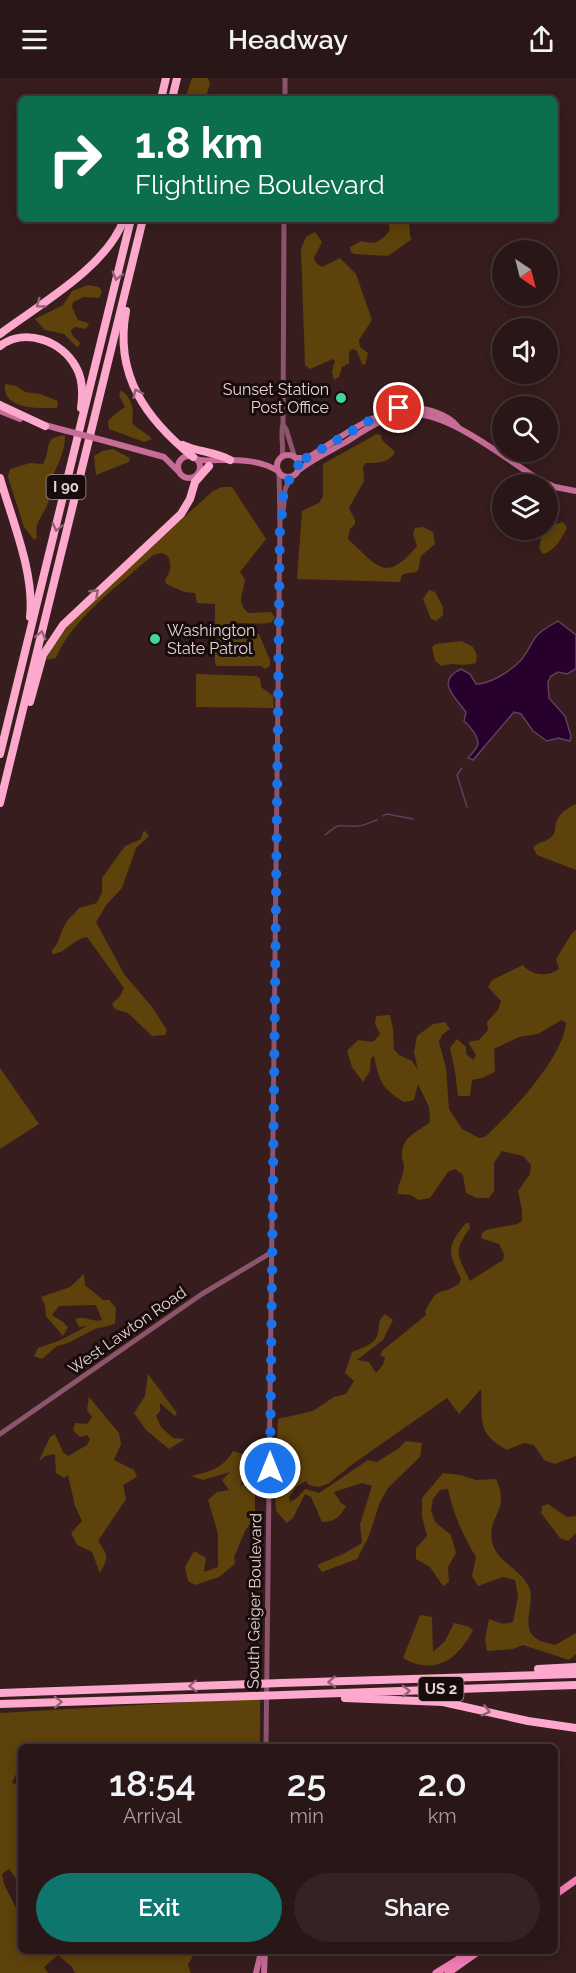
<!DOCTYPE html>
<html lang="en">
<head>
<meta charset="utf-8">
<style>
  body { margin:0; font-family:Raleway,sans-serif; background:#352323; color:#f1f3f6; height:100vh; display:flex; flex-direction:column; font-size:22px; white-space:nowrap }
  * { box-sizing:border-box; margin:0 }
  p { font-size:20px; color:#a59fa1 }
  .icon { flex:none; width:33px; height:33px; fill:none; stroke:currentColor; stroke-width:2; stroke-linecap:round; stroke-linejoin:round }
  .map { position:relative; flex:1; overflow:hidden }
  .sheet { position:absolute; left:18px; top:1666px; width:540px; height:210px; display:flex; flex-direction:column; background:#291616; border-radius:9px; box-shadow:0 3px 15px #0003,0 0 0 2px #453535 }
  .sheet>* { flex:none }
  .top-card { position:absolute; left:18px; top:18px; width:540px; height:126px; border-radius:9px; box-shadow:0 3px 15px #0003,0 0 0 2px #453535; background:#0b6e4f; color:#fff; overflow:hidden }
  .needle { width:39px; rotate:145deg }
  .fabs { position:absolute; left:492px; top:162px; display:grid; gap:12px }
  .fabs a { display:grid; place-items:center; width:66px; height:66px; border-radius:50%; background:#291616; box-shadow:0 3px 15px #0003,0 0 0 2px #453535; font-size:30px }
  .pin { position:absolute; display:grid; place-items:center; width:51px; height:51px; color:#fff; margin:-26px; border:3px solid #fff; border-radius:50%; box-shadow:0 2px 6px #0007 }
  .me { position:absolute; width:66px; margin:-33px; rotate:0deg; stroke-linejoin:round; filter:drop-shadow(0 0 4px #0008) }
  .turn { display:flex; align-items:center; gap:21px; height:126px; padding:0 18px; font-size:27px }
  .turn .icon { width:78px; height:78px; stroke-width:2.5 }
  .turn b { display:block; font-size:42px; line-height:51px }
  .eta { display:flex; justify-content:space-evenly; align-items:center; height:102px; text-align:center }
  .eta b { font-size:36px; font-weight:600; line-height:42px }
  .primary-button { display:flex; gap:12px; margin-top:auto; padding:12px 18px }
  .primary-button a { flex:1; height:69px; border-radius:36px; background:#0f766e; color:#fff; font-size:24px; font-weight:600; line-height:69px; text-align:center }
  .primary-button a+a { background:#352323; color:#f1f3f6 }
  header { display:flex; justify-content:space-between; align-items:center; height:78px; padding:0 18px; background:#291616; font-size:27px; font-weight:600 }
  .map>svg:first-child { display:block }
  .green { fill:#5e420b }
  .water { fill:#27002c; stroke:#603f5e; stroke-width:1.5 }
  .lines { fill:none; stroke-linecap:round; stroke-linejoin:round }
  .stream { stroke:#603f5e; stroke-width:1.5 }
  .tertiary { stroke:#8c546d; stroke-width:5 }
  .secondary { stroke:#c66c96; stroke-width:6 }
  .primary { stroke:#f37fb5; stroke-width:7 }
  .motorway { stroke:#fda8cd; stroke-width:8 }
  .secondary-bridge { stroke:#c66c96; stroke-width:6 }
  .motorway-bridge { stroke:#fda8cd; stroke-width:8 }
  .oneway { stroke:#966176 }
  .route { stroke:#1a73e8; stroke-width:10; stroke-dasharray:0 18 }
  .poi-dot { fill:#42d4a1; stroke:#170b0b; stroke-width:2 }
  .labels { text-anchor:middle; stroke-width:6; stroke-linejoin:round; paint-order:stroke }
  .shield { fill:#170b0b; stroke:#a79796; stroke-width:1.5 }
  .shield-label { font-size:15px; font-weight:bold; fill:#e5d3d2 }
  .poi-label { font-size:16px; fill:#e5d3d2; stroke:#170b0b; text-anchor:end }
  .street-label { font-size:16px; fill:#e5d3d2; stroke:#170b0b }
</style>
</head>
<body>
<header><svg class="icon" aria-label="menu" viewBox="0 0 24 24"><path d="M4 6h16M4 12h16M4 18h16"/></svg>Headway<svg class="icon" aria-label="share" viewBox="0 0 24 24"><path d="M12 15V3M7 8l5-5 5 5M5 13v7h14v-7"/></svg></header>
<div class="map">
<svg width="576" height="1895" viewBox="0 0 576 1895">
  <rect width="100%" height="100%" fill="#371d1d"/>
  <!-- green -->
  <g class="green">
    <path d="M192,0H208L210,6L205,21H185Z"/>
    <path d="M387,141H409L410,159L412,161L388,178L354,176L351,174L350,169L361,163C375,167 381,164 390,152Z"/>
    <path d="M315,154L322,164L314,180L316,185L322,189L340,180L356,196L372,242L359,262L360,269L368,275L365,287L362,286L357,273L352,271L349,274V285L342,289L339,299L334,302L332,293L335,283L333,281L310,291L305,287L301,171L306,159Z"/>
    <path d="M88,207L99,209L102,213L99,220L84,219L73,224L72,229L78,242L86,244L89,246L86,251L75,249L71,252L72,257L80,265L79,268L77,269L64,256L45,252L35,241L63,227L72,213Z"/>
    <path d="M5,306L16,308L25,314L40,316L58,323L57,330C40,330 2,333 5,306Z"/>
    <path d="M121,312C133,321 134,332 132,345C138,352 146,354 152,361L144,364L109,351L108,343L115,336L125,329L119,317Z"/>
    <path d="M377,356L381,357L382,362L395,374C389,385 378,385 366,385L363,388L364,403L349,430L355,442V446L350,451L348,461C377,487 385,507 417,468L413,456L415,450L423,449L433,454L435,466L421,478L418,493C412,496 407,494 402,497L400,504L297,501L302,433L319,425L323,418V386Z"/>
    <path d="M65,357C65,377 56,388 50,406C48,412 50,419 48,425C43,439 34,443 37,459L34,462L24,449L8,399L10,391L30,385L43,386C52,371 42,359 65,357Z"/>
    <path d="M113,371L130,380L129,384L96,397L94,378L102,373Z"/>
    <path d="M222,409H232L266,461L240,494L245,502C243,517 236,523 248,535L271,534L275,539L272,544C258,548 244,543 229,546V554L232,561L238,562L249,556H259L270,582V588L265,591L261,588H217L215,585V526L197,525L195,515L184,514L166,506L165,502C171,492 172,488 168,478L162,475L153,477C122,505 71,541 56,580L46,582L54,565L81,532L213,413Z"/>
    <path d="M563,444L567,450C562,460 555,473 543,476L539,470L543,452H548V448Z"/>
    <path d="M429,512L435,514L443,529V537L436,543L431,541L423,521Z"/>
    <path d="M462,563L473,569L477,577L476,585C464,589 455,584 441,588L435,583L432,569L435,566Z"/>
    <path d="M196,596L256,598L260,600L261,609L273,618L274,630L196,629Z"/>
    <path d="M576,726V792L537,777L533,770C538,763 544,765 550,760C557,756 554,748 557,742C561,734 568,730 576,726Z"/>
    <path d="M145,753L149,758L136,770L122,810L107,826L96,844L124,896L152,929L167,952L165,957L152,958L128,935L115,931L112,926L120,918L124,910L87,859C73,861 65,876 52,876V872C61,864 59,855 66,845C69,839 75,836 79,830L97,825L102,814V800L125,768L141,761L143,754Z"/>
    <path d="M576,852V1378L555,1386L544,1382L534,1367L524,1365L507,1372C476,1355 483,1343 481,1311L459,1336L447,1320L350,1388L328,1406L318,1409L309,1407L306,1403L297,1408L289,1419L290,1424L297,1420L305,1411L319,1415L368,1382L377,1384L399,1370L406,1363L422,1365L420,1379L388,1410L380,1424L369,1458L357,1481L322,1494L317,1487L343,1476L362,1465L360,1446L372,1408L362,1405L334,1414L341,1425L346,1428C340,1439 335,1444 322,1444L311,1419L305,1416L293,1440L287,1445L276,1433L275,1417L278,1341L313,1333L334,1319L346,1316L354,1303L345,1295L352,1274C360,1271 373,1267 377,1258C380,1249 377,1243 385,1236L393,1242L383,1262L357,1282L369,1284L376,1295L383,1287L385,1280L380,1277L383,1272L426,1237L425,1234C438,1206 439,1219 459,1206L461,1201C448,1174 446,1169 466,1145H469L470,1150C452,1175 458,1177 470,1203L503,1182L504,1176L499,1166L481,1160L482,1155L486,1152L517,1146L522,1143V1132L518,1113L530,1096L531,1087L523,1078L502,1073L494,1085V1113L489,1120H477L466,1115L463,1097L455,1091L448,1094L430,1120L418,1122L411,1117L398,1116C397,1105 404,1099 404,1088C404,1085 402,1082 402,1079C401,1058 417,1055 430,1044L429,1029L418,1006L414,1022L404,1024C382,1011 379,1003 374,978L371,980L370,993L363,1004L352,989L347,973L358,962L373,964L380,956L375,946L376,938L390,937L393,951L394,971L399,977L412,983L418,992L414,974L417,958L433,946L445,944L450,951L442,957L439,964L446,990L449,1031L462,1051L479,1060L485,1059C511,1035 563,980 566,945L562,942L538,956L519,959L494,971L495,994L482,1000L472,1002L470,1018H458L455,993L450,970L457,961L466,969V976L473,982L476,977L468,964L479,962L488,952L487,944L498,932L501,923L488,909L492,902L523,887C532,898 548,899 559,891L556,881L572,855Z"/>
    <path d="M0,990L39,1046L0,1071Z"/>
    <path d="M84,1196L85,1207L103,1222H109L116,1230L115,1246L95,1251L68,1265L57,1268L42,1281L34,1278L38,1270L61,1262L87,1248L79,1249L75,1241C85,1237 93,1245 102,1242L96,1227L59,1228L52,1237L63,1244L68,1249L63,1258L46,1238L45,1227L41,1219L70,1209Z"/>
    <path d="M148,1296L177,1335L175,1338L160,1325V1333L156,1338L161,1349L173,1360L185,1361L169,1371L146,1352L134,1335L145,1318Z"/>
    <path d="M89,1319L119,1355L121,1366L114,1382L134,1392L137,1399L123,1407L126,1421L98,1463C108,1477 109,1479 100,1495L92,1474L77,1467L71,1455L82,1443L75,1428L68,1397L64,1400L56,1395L55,1376L45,1378L39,1383L50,1359L55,1356L63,1374L68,1378L87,1367L90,1361L87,1357L80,1359L73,1352L75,1345L87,1346L92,1339L87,1332Z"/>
    <path d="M233,1373L246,1377L253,1383L245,1395L240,1409L252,1398L255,1419V1439L245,1453L234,1479L235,1486L219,1499L195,1507L188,1503L185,1489L194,1473L206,1480L204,1494L218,1489V1456L208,1422L217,1414L229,1412L222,1402L230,1394L203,1402L191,1398C209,1394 224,1390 233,1373Z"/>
    <path d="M443,1395L460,1397L476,1402L496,1401C511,1434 487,1437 492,1463C495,1483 521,1491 529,1509C536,1524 519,1551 537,1561C541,1564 549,1565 555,1567L576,1555V1576L569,1582L523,1567L513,1571L487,1573L485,1561L489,1541L503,1546L513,1544L518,1518L515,1502L503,1499L478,1508L472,1498L476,1479C463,1458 453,1435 448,1411L440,1412L433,1421L431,1432L435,1444L451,1457L456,1475L448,1489L449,1504L443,1508L430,1489L416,1481V1470L427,1458L422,1439V1420Z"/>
    <path d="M548,1426L567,1439L576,1438V1455L568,1463L560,1460L541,1435L542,1428Z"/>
    <path d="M420,1537L432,1539L433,1574L445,1563L454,1545L467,1548L473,1552C458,1582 434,1598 403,1580Z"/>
    <path d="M260,1620V1669L21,1670V1685L12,1705L21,1707V1807L9,1791L2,1796L4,1806L21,1840V1874H195L188,1887L191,1895H75L72,1889L58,1877L44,1889L48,1895H0V1635Z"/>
  </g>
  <!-- water -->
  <path class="water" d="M558,543L576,557V591L567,596L558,594L551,598L548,604L549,620L565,638L571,658L570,663L558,660L547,663L533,653L521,636L514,634L473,682L468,680C471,676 477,671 478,666C478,658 470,648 464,643L466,634C455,619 435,603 461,591L470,596L476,606C490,606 509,594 519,584C526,578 530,567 535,560C539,553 551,547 558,543Z"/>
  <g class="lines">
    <!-- stream -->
    <g class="stream">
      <path d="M462,690L457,697L467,729"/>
      <path d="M383,738L387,736L413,741"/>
      <path d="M325,757C343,742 337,750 357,748C364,748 370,744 377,742"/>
    </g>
    <!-- tertiary -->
    <g class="tertiary">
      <path d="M285,21V0"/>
      <path d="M283,347L286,351L295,380"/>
      <path d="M282,379C284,367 280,356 283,347L284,141"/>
      <path d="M280,441C289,424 278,415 293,398"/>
      <path d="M0,1356L202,1216L272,1174"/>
      <path d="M266,1670L280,441L279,395"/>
    </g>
    <!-- secondary -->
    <g class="secondary">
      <path d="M0,333L20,341"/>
      <path d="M41,346L67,353"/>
      <path d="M102,362L164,379L178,393"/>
      <circle cx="288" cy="388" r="11"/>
      <circle cx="189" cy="389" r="11"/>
      <path d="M296,380H307C345,358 388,318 435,334C444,337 452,341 458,349"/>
      <path d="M196,381C205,384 211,382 220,382C241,382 260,382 278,393"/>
      <path d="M299,392C313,381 330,373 346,364C363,353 382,340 403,336C446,330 505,381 541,403L555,409L576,413"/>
      <path d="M256,1895L261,1874"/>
      <path d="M264,1895L265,1874"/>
    </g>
    <!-- primary -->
    <g class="primary">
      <path d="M555,1817L576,1802"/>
      <path d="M436,1895L470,1874"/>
      <path d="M448,1895L478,1874"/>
    </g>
    <!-- motorway -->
    <g class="motorway">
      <path d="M161,21L166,0"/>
      <path d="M172,21L177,0"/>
      <path d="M126,233C114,297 146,341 193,379"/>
      <path d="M0,256C40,226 107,189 124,141"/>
      <path d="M0,268C25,249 62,263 76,289C83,301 83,316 81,330"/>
      <path d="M0,327L45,348"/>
      <path d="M183,367C198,374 216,374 230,382"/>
      <path d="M0,400C12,442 35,496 30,539"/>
      <path d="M30,624L43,577L63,547L181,436L190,421L195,404L209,388"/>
      <path d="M0,676L131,141"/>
      <path d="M0,725L143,141"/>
      <path d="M538,1591L576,1589"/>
      <path d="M281,1605L576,1596"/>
      <path d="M0,1615L252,1606"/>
      <path d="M283,1617L576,1607"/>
      <path d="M345,1620L443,1624L528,1643L576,1650"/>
      <path d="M0,1626L252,1618"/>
    </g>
    <!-- secondary-bridge -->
    <path class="secondary-bridge" d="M67,353L102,362"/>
    <!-- motorway-bridge -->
    <g class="motorway-bridge">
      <path d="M252,1606L281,1605"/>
      <path d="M252,1618L283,1617"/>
    </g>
  </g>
  <!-- one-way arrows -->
  <defs><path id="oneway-chevron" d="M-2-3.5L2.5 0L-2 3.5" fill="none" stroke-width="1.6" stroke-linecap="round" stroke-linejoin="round" transform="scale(1.5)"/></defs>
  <g class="oneway">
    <use href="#oneway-chevron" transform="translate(117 198) rotate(104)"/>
    <use href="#oneway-chevron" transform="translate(40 226) rotate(144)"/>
    <use href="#oneway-chevron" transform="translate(137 315) rotate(-115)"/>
    <use href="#oneway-chevron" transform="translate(57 449) rotate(104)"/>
    <use href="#oneway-chevron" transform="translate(95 515) rotate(-43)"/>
    <use href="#oneway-chevron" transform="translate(41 557) rotate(-76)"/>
    <use href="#oneway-chevron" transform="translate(332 1604) rotate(178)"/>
    <use href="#oneway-chevron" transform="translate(193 1608) rotate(178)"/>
    <use href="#oneway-chevron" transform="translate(406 1613) rotate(-2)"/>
    <use href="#oneway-chevron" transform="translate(58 1624) rotate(-2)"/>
    <use href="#oneway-chevron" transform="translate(486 1633) rotate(13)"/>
  </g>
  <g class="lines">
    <!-- route -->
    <path class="route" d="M270,1390L280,441C286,430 281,418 285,408C290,397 304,394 296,380H307L379,337L399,330"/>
  </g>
  <!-- markers -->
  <g class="poi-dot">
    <circle cx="341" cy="320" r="6"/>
    <circle cx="155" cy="561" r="6"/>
  </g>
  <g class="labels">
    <!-- shield labels -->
    <g class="shield">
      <rect x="46.5" y="397" width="39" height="24" rx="4.5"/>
      <rect x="418.5" y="1599" width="45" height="24" rx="4.5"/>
    </g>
    <g class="shield-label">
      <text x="66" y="414">I 90</text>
      <text x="441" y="1616">US 2</text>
    </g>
    <!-- poi labels -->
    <g class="poi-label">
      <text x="329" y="317">Sunset Station<tspan x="329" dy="18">Post Office</tspan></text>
      <text x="167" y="558" text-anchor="start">Washington<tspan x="167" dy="18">State Patrol</tspan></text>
    </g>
    <!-- street labels -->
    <g class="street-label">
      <text transform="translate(127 1252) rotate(-35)" y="6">West Lawton Road</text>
      <text transform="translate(254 1523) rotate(-89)" y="6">South Geiger Boulevard</text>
    </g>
  </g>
</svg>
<div class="fabs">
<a><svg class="needle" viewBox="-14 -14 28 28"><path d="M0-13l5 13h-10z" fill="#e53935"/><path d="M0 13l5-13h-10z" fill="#a59fa1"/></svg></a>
<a><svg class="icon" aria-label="sound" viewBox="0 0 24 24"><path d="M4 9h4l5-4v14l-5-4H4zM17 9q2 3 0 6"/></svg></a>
<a><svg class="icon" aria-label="search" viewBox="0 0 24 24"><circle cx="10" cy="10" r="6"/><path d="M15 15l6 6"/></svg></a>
<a><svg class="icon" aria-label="layers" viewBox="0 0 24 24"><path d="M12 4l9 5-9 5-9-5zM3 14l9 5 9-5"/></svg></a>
</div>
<div class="pin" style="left:399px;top:330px;background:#d93025"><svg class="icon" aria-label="arrive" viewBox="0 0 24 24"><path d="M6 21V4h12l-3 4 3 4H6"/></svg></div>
<svg class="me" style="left:270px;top:1390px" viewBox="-20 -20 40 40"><circle r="17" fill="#1a73e8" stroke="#fff" stroke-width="3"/><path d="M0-11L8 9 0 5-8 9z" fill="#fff"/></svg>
<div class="top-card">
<div class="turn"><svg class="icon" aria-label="right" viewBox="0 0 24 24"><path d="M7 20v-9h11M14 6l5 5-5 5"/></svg><div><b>1.8 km</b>Flightline Boulevard</div></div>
</div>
<section class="sheet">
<div class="eta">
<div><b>18:54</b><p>Arrival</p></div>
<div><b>25</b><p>min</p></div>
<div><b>2.0</b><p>km</p></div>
</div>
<div class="primary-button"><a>Exit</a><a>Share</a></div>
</section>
</div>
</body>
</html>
